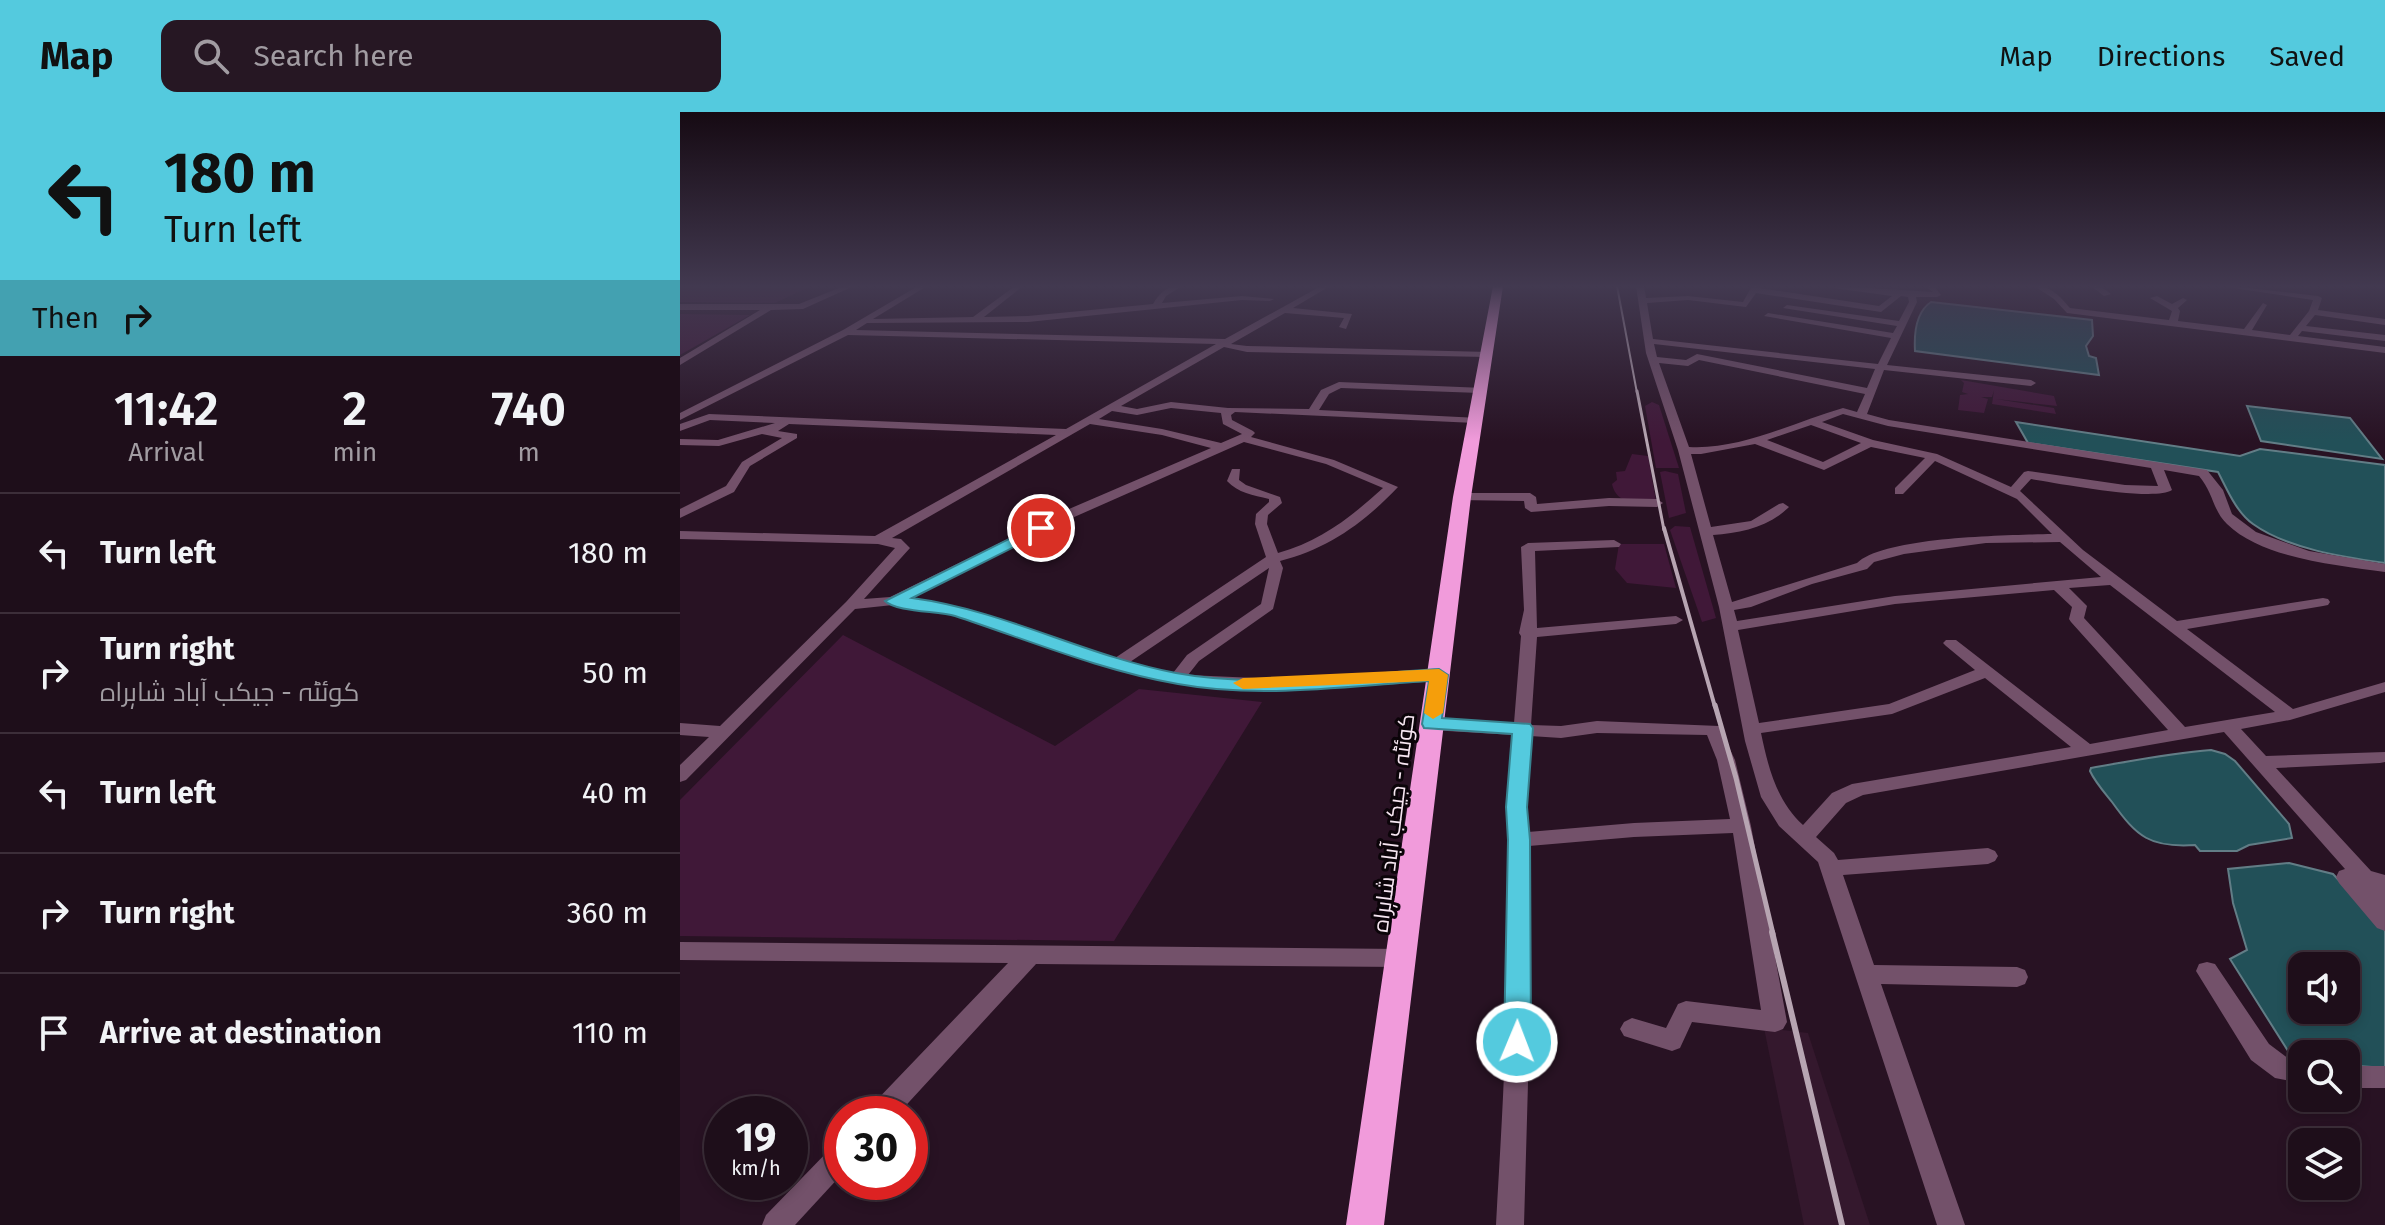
<!DOCTYPE html>
<html lang="en">
<head>
<meta charset="utf-8">
<style>
  body { margin:0; font-family:"Fira Sans",Cairo,sans-serif; background:#261723; color:#f1f3f6; height:100vh; display:flex; flex-direction:column; font-size:30px; white-space:nowrap }
  * { box-sizing:border-box; margin:0 }
  p { font-size:26px; color:#a19ca2 }
  .icon { flex:none; width:44px; height:44px; fill:none; stroke:currentColor; stroke-width:2; stroke-linecap:round; stroke-linejoin:round }
  .map { position:relative; flex:1; overflow:hidden }
  .side { display:flex; flex-direction:column; background:#1e0e1a; width:680px }
  .side>* { flex:none }
  .hud { background:#54cade; color:#111; overflow:hidden }
  .controls { position:absolute; left:1608px; top:840px; display:grid; gap:16px }
  .controls a { display:grid; place-items:center; width:72px; height:72px; border-radius:16px; background:#1e0e1a; box-shadow:0 4px 12px #0003,0 0 0 2px #3c2e39; font-size:40px }
  .speed { position:absolute; left:24px; top:984px; display:flex; gap:16px; font-size:40px; font-weight:700; text-align:center }
  .speed>* { display:grid; place-content:center; width:104px; height:104px; border-radius:50%; background:#1e0e1a; box-shadow:0 4px 12px #0003,0 0 0 2px #3c2e39; line-height:1 }
  .speed small { font-size:20px; font-weight:400 }
  .speed .limit { border:12px solid #d22; background:#fff; color:#111 }
  .pin { position:absolute; display:grid; place-items:center; width:68px; height:68px; color:#fff; margin:-34px; border:4px solid #fff; border-radius:50%; box-shadow:0 2px 8px #0007 }
  .me { position:absolute; width:88px; margin:-44px; rotate:1deg; stroke-linejoin:round; filter:drop-shadow(0 0 6px #0008) }
  .turn { display:flex; align-items:center; gap:28px; height:168px; padding:0 32px; font-size:36px }
  .turn .icon { width:104px; height:104px; stroke-width:2.5 }
  .turn b { display:block; font-size:56px; line-height:68px }
  .then { display:flex; align-items:center; height:76px; padding:0 32px; background:#0003; gap:16px; font-size:30px }
  .eta { display:flex; justify-content:space-evenly; align-items:center; height:136px; text-align:center }
  .eta b { font-size:48px; font-weight:600; line-height:56px }
  ul { padding:0; list-style:none }
  li { display:flex; align-items:center; gap:24px; height:120px; padding:0 32px; border-top:2px solid #3c2e39 }
  li div { flex:1 }
  li b { display:block; font-size:30px }
  li em { font-style:normal }
  header { display:flex; align-items:center; gap:48px; box-sizing:border-box; height:112px; padding:0 40px; background:#54cade; color:#111 }
  header strong { font-size:38px }
  nav { display:flex; gap:44px; margin-inline-start:auto; font-size:28px }
  .search { width:560px; height:72px; background:#261723; display:flex; align-items:center; gap:20px; box-sizing:border-box; padding:0 28px; border-radius:16px; color:#a19ca2; font-size:30px }
  main { display:flex; flex:1; min-height:0 }
  .map>svg:first-child { display:block }
  .built { fill:#34182d }
  .green { fill:#401838 }
  .water { fill:#225058; stroke:#627d86; stroke-width:2; fill-rule:evenodd }
  .lines { fill:none; stroke-linecap:round; stroke-linejoin:round }
  .minor { fill:#73516a; fill-rule:evenodd }
  .highway { fill:#f19bdb; fill-rule:evenodd }
  .rail-far4 { stroke:#b7a5b2; stroke-width:2 }
  .rail-far3 { stroke:#b7a5b2; stroke-width:3 }
  .rail-far2 { stroke:#b7a5b2; stroke-width:4 }
  .rail-far1 { stroke:#b7a5b2; stroke-width:5 }
  .rail { stroke:#b7a5b2; stroke-width:6 }
  .route { fill:#54cade; stroke:#378390; stroke-width:2 }
  .slow { fill:#f59e0b }
  .labels { text-anchor:middle; stroke-width:6; stroke-linejoin:round; paint-order:stroke }
  .street-label { font-size:22px; fill:#f6e6f1; stroke:#0b0409 }
</style>
</head>
<body>
<header>
<strong>Map</strong>
<div class="search"><svg class="icon" aria-label="search" viewBox="0 0 24 24"><circle cx="10" cy="10" r="6"/><path d="M15 15l6 6"/></svg>Search here</div>
<nav><a>Map</a><a>Directions</a><a>Saved</a></nav>
</header>
<main>
<section class="side">
<div class="hud">
<div class="turn"><svg class="icon" aria-label="left" viewBox="0 0 24 24"><path d="M17 20v-9H6M10 6l-5 5 5 5"/></svg><div><b>180 m</b>Turn left</div></div>
<div class="then">Then<svg class="icon" aria-label="right" viewBox="0 0 24 24"><path d="M7 20v-9h11M14 6l5 5-5 5"/></svg></div>
</div>
<div class="eta">
<div><b>11:42</b><p>Arrival</p></div>
<div><b>2</b><p>min</p></div>
<div><b>740</b><p>m</p></div>
</div>
<ul>
<li><svg class="icon" aria-label="left" viewBox="0 0 24 24"><path d="M17 20v-9H6M10 6l-5 5 5 5"/></svg><div><b>Turn left</b></div><em>180 m</em></li>
<li><svg class="icon" aria-label="right" viewBox="0 0 24 24"><path d="M7 20v-9h11M14 6l5 5-5 5"/></svg><div><b>Turn right</b><p>کوئٹہ - جیکب آباد شاہراہ</p></div><em>50 m</em></li>
<li><svg class="icon" aria-label="left" viewBox="0 0 24 24"><path d="M17 20v-9H6M10 6l-5 5 5 5"/></svg><div><b>Turn left</b></div><em>40 m</em></li>
<li><svg class="icon" aria-label="right" viewBox="0 0 24 24"><path d="M7 20v-9h11M14 6l5 5-5 5"/></svg><div><b>Turn right</b></div><em>360 m</em></li>
<li><svg class="icon" aria-label="arrive" viewBox="0 0 24 24"><path d="M6 21V4h12l-3 4 3 4H6"/></svg><div><b>Arrive at destination</b></div><em>110 m</em></li>
</ul>
</section>
<div class="map">
<svg width="1705" height="1113" viewBox="0 0 1705 1113">
  <rect width="100%" height="100%" fill="#281223"/>
  <!-- built -->
  <path class="built" d="M1084,916L1128,921L1190,1113H1124Z"/>
  <!-- green -->
  <g class="green">
    <path d="M0,174H131L95,191L0,190Z"/>
    <path d="M0,202L70,203L0,243Z"/>
    <path d="M1281,268L1374,284L1377,294L1316,287L1374,296L1376,302L1312,292L1314,278L1312,285H1301L1308,287L1304,301L1278,298L1280,283L1288,282L1282,280L1284,271Z"/>
    <path d="M972,290L979,293L999,356H976L965,294Z"/>
    <path d="M952,342L968,344L976,389C957,389 937,394 932,372L937,368L936,360L945,359Z"/>
    <path d="M985,359L998,362L1006,401L989,406L980,360Z"/>
    <path d="M995,414L1010,415L1036,506L1022,510L990,418Z"/>
    <path d="M939,432H984L996,476L947,471L935,457Z"/>
    <path d="M163,523L375,634L459,577L582,590L434,829L0,824V688Z"/>
  </g>
  <!-- water -->
  <g class="water">
    <path d="M1251,190L1412,208L1413,224L1406,234L1409,244L1416,246L1419,263L1235,239C1234,222 1236,200 1251,190Z"/>
    <path d="M1567,294L1670,306L1702,347L1581,329Z"/>
    <path d="M1336,310L1560,344L1580,337L1705,353V451C1663,445 1608,437 1573,412C1556,400 1547,377 1538,360L1348,331Z"/>
    <path d="M1531,638L1545,642L1555,649L1609,712L1612,726L1569,733L1557,739H1520L1515,733C1470,736 1457,725 1432,690C1424,680 1415,670 1410,659L1411,656C1452,649 1490,641 1531,638Z"/>
    <path d="M1609,751L1653,762L1705,818V956L1666,953V942H1622V944L1608,939L1550,847L1567,838L1553,791L1548,757ZM1622,854H1666V898H1622Z"/>
  </g>
  <g class="lines">
    <!-- minor -->
    <g class="minor">
      <path d="M164,174H174L123,197L91,198L0,253V246L80,198H0V192H119Z"/>
      <path d="M238,174H247L193,207L293,205L335,174H343L304,205L348,204L473,192C480,180 488,173 502,174L486,184L482,191L562,184L594,187L590,189L562,188L348,210L187,211L176,218L545,227L641,174H650L613,196L672,202L666,217L659,215L664,206L605,201L551,232L567,234L809,240L811,242L806,245L567,240L544,235L441,294L457,297L491,290L548,296L629,297L641,278L659,270L804,276V280L800,281L661,276L649,282L639,298L799,306L800,308L795,311L555,300L551,303L552,308L573,319L575,321L571,325L654,348L718,375C685,410 648,437 600,449L603,456L593,497L519,549L508,563L595,567L759,558L765,560L767,563L765,566L595,577L497,572L431,555L263,500L213,493L175,497L6,668L0,670V653L29,625L0,623V611L40,614L166,490L215,436L198,432L0,427V419L195,424L376,323L109,312L98,319L117,322V326L70,354L54,380L0,406V397L46,374L62,350L102,326L82,322L39,334L0,333V327L38,328L95,311L30,308L0,319V312L29,302L386,317L536,232L168,223L0,308V301L163,218ZM491,296L541,301L543,312L562,322L541,331L482,317L419,307L432,299L457,303ZM410,312L482,323L531,336L382,400L210,485L184,487L230,436L221,427L212,426ZM564,330L646,352L703,376C671,405 641,429 598,441L587,412L588,403L602,391L600,385L566,373L559,368L560,357H552L547,369C558,381 573,383 589,387V390L576,402L575,412L586,445L435,546L270,493L229,487L392,406ZM589,456L581,492L507,543L493,561L450,550Z"/>
      <path d="M956,174H964L966,186L1008,184L1063,190L1072,174H1080L1079,176L1199,194L1212,184L1153,176L1157,174L1253,180L1245,174H1254L1261,183L1257,185H1236L1237,190L1207,253L1351,268L1356,271L1351,274L1204,258L1187,302L1209,308L1527,358L1543,378L1552,402L1576,420L1629,439L1705,452V460C1657,453 1583,447 1547,412C1533,399 1533,380 1519,364L1484,358L1492,378C1474,390 1377,371 1351,367L1340,379L1403,438L1497,509L1643,486L1648,487L1650,490L1648,493L1643,494L1507,517L1613,597L1705,570V580L1610,608L1561,617L1586,644L1705,640V650L1700,651L1596,656L1691,759L1705,763V819L1697,816L1659,771L1656,765L1659,759L1665,757L1544,620L1183,683L1166,691L1136,725L1154,741L1158,748L1308,736L1315,739L1318,744L1315,749L1308,752L1163,763L1194,853L1337,855L1345,858L1348,865L1345,872L1337,875L1201,872L1285,1113H1257L1138,750L1099,714L1081,685L1065,629L1039,495L998,338L966,241ZM1076,181L1201,200L1221,184L1228,185L1229,190L1219,209L1107,193L1103,196L1217,214L1213,221L1088,201L1084,204L1211,226L1198,252L973,227L967,191L1008,188L1066,195ZM974,232L1195,257L1187,276L1017,242L1006,248L977,245ZM1019,248L1185,282L1177,300L1163,296C1114,310 1061,338 1009,335L979,251L1008,254ZM1163,302L1208,314L1471,356L1478,374L1445,373L1348,359L1344,360L1331,375L1257,342L1193,328L1142,310ZM1131,313L1181,331L1143,350L1087,328ZM1075,332L1144,358L1191,335L1245,346L1215,376V382H1223L1255,349L1337,387L1372,422C1331,423 1205,424 1177,451L1052,490L1033,423C1061,421 1089,415 1109,395L1103,391L1099,392L1071,409L1031,415L1011,342H1021ZM1380,430L1421,465L1215,484L1057,509L1054,498L1071,495L1132,472L1187,457L1194,450L1224,442L1306,431ZM1430,473L1595,600L1505,615L1404,506L1407,494L1389,476ZM1374,478L1392,495L1389,507L1391,510L1488,618L1410,632L1276,528H1266L1263,531L1266,534L1295,558L1209,592L1079,611L1058,518L1215,492ZM1305,566L1391,635L1172,672L1152,681L1123,713C1097,690 1088,655 1081,621L1212,602Z"/>
      <path d="M1354,174C1370,173 1380,184 1390,196L1489,208L1492,199L1470,186L1477,184L1492,192L1503,186L1507,188L1498,196L1500,199L1498,209L1564,217L1583,191L1587,193L1572,218L1610,223L1629,199L1633,188L1554,176L1550,174L1638,184L1642,186L1638,198L1705,207V213L1635,203L1626,214L1705,223V229L1622,219L1618,224L1705,235V241L1387,201L1374,187Z"/>
      <path d="M1411,174H1420L1431,182L1424,184Z"/>
      <path d="M782,381H850L856,385L857,392L929,386L977,387L983,391L977,395L929,394L851,400L845,396L844,389L778,388V382Z"/>
      <path d="M934,428L941,432L939,435L855,439L857,516L996,504L1003,508L996,512L857,525L851,613L881,614L917,609L1039,614L1055,648L1071,714L1107,910L1103,917L1095,920L1012,910L1000,936L992,939L944,924L940,917L944,910L952,906L986,916L998,892L1006,889L1081,898L1053,721L954,725L849,734L850,900L844,1113H816C820,1040 825,966 826,892C828,802 825,712 833,623L751,618L742,612L751,606L834,611L841,524L839,521L844,498L841,435L848,431ZM917,621L1027,623L1037,648L1050,707L954,711L848,720L845,695L850,624L881,626Z"/>
      <path d="M0,830L723,837L731,839L734,846L731,853L723,855L356,852L218,1002H188L192,993L328,851L0,848Z"/>
      <path d="M1527,850L1535,852L1589,932L1609,947L1622,949V971L1595,966L1571,948L1516,859L1519,852Z"/>
      <rect x="1666" y="954" width="39" height="22"/>
      <path d="M162,1030V1062L115,1113H82L86,1103L153,1034Z"/>
    </g>
    <!-- highway -->
    <path class="highway" d="M813,174H823L791,385L704,1113H666L773,385Z"/>
    <!-- rail-far4 -->
    <path class="rail-far4" d="M937,174L957,281"/>
    <!-- rail-far3 -->
    <path class="rail-far3" d="M957,279L984,418"/>
    <!-- rail-far2 -->
    <path class="rail-far2" d="M984,416L1035,595"/>
    <!-- rail-far1 -->
    <path class="rail-far1" d="M1035,593L1056,666L1093,822"/>
    <!-- rail -->
    <path class="rail" d="M1092,820L1162,1113"/>
  </g>
  <!-- sky -->
  <linearGradient id="sky" x2="0" y2="1"><stop stop-color="#160a13"/><stop offset="0.53" stop-color="#423950"/><stop offset="1" stop-color="#423950" stop-opacity="0"/></linearGradient>
  <rect width="1705" height="329" fill="url(#sky)"/>
  <!-- route -->
  <path class="route" d="M361,411L366,413V419L232,486C323,498 406,544 496,561C581,577 674,562 759,557L768,563L762,606L850,612L853,616L847,695L850,728L851,930L847,938L837,942L828,938L824,930L828,728L826,695L832,622L744,616L742,612L749,569C667,574 580,587 498,572C422,559 348,528 275,504C258,499 216,500 205,489Z"/>
  <!-- slow -->
  <path class="slow" d="M759,557L768,563L763,601L753,607L744,601L749,569L563,577L553,571L563,566Z"/>
  <g class="labels">
    <!-- street labels -->
    <g class="street-label">
      <text transform="translate(713 711) rotate(-83)" y="8">کوئٹہ - جیکب آباد شاہراہ</text>
    </g>
  </g>
</svg>
<div class="controls">
<a><svg class="icon" aria-label="sound" viewBox="0 0 24 24"><path d="M4 9h4l5-4v14l-5-4H4zM17 9q2 3 0 6"/></svg></a>
<a><svg class="icon" aria-label="search" viewBox="0 0 24 24"><circle cx="10" cy="10" r="6"/><path d="M15 15l6 6"/></svg></a>
<a><svg class="icon" aria-label="layers" viewBox="0 0 24 24"><path d="M12 4l9 5-9 5-9-5zM3 14l9 5 9-5"/></svg></a>
</div>
<div class="speed"><div>19<small>km/h</small></div><div class="limit">30</div></div>
<div class="pin" style="left:361px;top:416px;background:#d93025"><svg class="icon" aria-label="arrive" viewBox="0 0 24 24"><path d="M6 21V4h12l-3 4 3 4H6"/></svg></div>
<svg class="me" style="left:837px;top:930px" viewBox="-20 -20 40 40"><circle r="17" fill="#54cade" stroke="#fff" stroke-width="3"/><path d="M0-11L8 9 0 5-8 9z" fill="#fff"/></svg>
</div>
</main>
</body>
</html>
